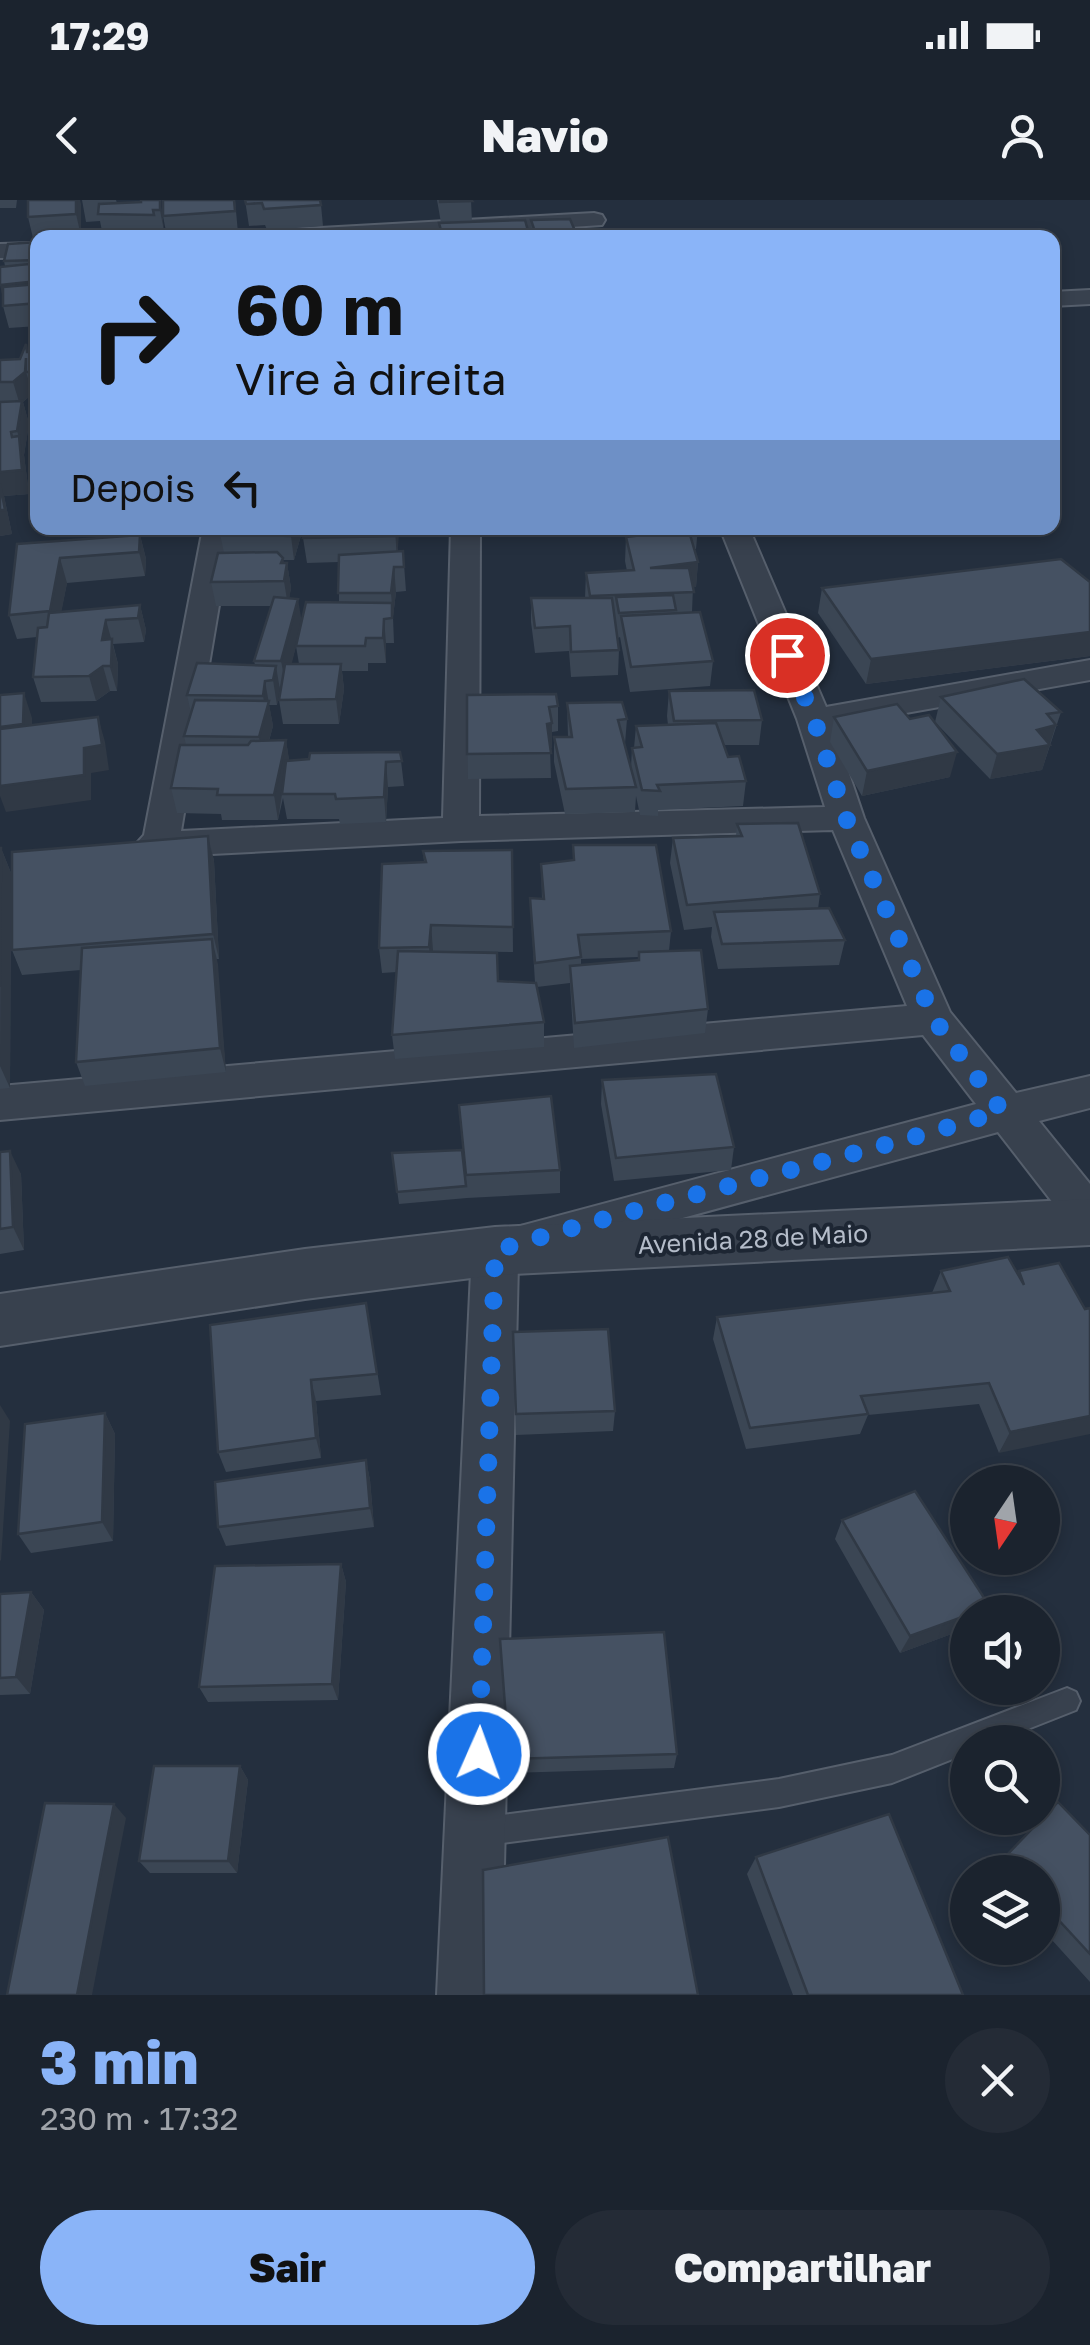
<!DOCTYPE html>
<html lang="pt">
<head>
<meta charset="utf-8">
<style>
  body { margin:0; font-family:"Golos Text",sans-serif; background:#242b36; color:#f1f3f6; height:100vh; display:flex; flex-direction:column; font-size:38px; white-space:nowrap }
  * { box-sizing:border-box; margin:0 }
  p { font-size:32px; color:#a0a4aa }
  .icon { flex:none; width:55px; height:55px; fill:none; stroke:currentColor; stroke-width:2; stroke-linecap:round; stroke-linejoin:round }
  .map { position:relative; height:1795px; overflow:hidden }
  .side { display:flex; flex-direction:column; background:#1b232e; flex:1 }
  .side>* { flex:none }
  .guide { position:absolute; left:30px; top:30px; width:1030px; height:305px; border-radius:20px; box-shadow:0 5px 15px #0003,0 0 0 2px #39404a; background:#8ab4f8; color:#111; overflow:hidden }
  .needle { width:65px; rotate:193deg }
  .controls { position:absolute; left:950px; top:1265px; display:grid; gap:20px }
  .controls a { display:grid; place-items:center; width:110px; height:110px; border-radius:50%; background:#1b232e; box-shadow:0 5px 15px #0003,0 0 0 2px #39404a; font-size:50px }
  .pin { position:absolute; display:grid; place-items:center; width:85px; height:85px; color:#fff; margin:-42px; border:5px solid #fff; border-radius:50%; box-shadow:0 2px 10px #0007 }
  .me { position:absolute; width:110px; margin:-55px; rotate:2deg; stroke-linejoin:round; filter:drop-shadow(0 0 8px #0008) }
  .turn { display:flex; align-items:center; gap:35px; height:210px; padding:0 40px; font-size:45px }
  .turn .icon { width:130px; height:130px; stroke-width:2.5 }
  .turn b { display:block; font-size:70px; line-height:85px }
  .then { display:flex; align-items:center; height:95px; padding:0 40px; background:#0003; gap:20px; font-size:38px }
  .round { display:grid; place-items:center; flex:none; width:105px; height:105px; border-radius:52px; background:#242b36 }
  .head { display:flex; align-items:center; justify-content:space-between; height:170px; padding:0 40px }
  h1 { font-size:60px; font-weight:800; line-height:75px; color:#8ab4f8 }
  .button { display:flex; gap:20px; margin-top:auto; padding:20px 40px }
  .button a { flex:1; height:115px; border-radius:60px; background:#8ab4f8; color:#111; font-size:40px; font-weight:800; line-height:115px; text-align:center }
  .button a+a { background:#242b36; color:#f1f3f6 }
  .status { display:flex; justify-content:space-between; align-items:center; height:70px; padding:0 50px; background:#1b232e; direction:ltr }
  .status svg { height:28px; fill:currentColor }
  header { display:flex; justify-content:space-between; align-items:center; height:130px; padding:0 40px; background:#1b232e; font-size:45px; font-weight:800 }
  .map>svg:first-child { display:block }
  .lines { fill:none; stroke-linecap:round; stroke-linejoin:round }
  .service-casing { stroke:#565f6c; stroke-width:4 }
  .minor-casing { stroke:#565f6c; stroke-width:4 }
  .tertiary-casing { stroke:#565f6c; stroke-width:4 }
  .service { fill:#38414e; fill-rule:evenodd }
  .minor { fill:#38414e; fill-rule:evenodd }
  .tertiary { fill:#38414e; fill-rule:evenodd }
  .wall { fill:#3b4654; fill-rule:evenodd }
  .shaded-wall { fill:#303945 }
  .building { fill:#455162; stroke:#303945; stroke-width:2.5 }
  .route { stroke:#1a73e8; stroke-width:18; stroke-dasharray:0 32.4 }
  .labels { text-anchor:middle; stroke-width:8; stroke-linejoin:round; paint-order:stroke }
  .street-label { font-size:25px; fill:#b4bcc9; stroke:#1d2633 }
</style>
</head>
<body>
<div class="status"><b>17:29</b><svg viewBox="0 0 49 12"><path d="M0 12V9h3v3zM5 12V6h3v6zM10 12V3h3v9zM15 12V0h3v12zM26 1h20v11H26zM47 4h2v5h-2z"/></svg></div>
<header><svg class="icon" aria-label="back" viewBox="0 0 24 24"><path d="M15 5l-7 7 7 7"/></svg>Navio<svg class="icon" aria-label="person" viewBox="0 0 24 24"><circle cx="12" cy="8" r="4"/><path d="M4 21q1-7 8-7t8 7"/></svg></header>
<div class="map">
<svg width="1090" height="1795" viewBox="0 0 1090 1795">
  <rect width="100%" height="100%" fill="#242f3e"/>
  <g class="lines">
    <defs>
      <path id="service" d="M1067,1488L1076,1492L1080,1501L1076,1510L995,1542H968V1553L892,1583L779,1607L479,1646L469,1642L465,1632L469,1622L479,1618L779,1579L892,1555Z"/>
      <g id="minor">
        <path d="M594,13L602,15L605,20L602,25L397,38H255L266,31Z"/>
        <path d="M38,43V57L0,58V44Z"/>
        <path d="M1090,90V104L1052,106V92Z"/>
        <path d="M203,328H232L181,631L443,618L451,328H480L479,616L825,607L797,519L720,328H749L826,507L1090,460V480L833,526L864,618L950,812L1016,893L1090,876V908L1039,921L1090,984V1036L1074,1030L998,932L518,1063L501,1795H437L472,1051L479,1037L976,904L923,835L0,920V886L907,806L833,630L461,641L153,657L140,654L135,645L144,635Z"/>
      </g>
      <path id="tertiary" d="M1090,999V1045L495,1075L305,1099L0,1146V1094L305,1049L495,1027Z"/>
    </defs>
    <!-- service casing -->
    <use href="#service" class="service-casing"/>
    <!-- minor casing -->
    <use href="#minor" class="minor-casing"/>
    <!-- tertiary casing -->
    <use href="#tertiary" class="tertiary-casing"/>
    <!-- service -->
    <use href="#service" class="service"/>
    <!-- minor -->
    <use href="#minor" class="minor"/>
    <!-- tertiary -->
    <use href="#tertiary" class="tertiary"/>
  </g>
  <!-- wall -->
  <g class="wall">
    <path d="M0,0H17L16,8H0Z"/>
    <path d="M28,0H80L81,36L33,38L28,17Z"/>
    <path d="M82,0H122H116L117,3L160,0L164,31L157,32L158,37L103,36L100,21L86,22Z"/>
    <path d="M163,0H235L238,33L167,37L163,16Z"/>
    <path d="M245,0L321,5L323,26L267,30L265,25L249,26Z"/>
    <path d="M437,0H471L472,22L530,38H440L439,23H441Z"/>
    <path d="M531,20L578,38H532Z"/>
    <path d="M38,42V126L9,128L3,106L5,66L4,61Z"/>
    <path d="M29,152H38V195H33L32,191L31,195L23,202L29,224L24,255L29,294L4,296L12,334L0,336V160L20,159Z"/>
    <path d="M306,328H398V351H403L406,391L396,392L393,417L394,443H386V463H368V471H342L344,489L339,524H283L279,500L281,486H280L277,505H269L273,526L269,541L286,540L289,561L400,552L404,586L388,587L386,622L340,624L339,619H287L283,598L278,620H222L221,614L177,613L171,588L186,545L184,536L191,513L187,495L255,465L254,461L271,406H216L211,382L224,353L220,334L302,332L294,360H283L284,363H287L291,388L289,398L301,421L339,403V362L307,363L303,338ZM298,439L296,446L299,464H291Z"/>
    <path d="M487,328H546V332L487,330Z"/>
    <path d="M630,328H698L696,349H694L698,362L696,387H693L692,412L713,461L710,486L630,492L620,437L618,438L619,450L618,475L571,477L569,451L535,453L531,422V398H585L586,373L627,371L625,361L626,337L630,336Z"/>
    <path d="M140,335L146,359L145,376L67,383L61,412L140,405L146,430L144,442L113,444L118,464L117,491H110L96,501L41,502L33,477L37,437L17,439L9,415L17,344Z"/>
    <path d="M1090,382V456L866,484L818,413L822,388Z"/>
    <path d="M669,491L762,520L759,545H724L728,557L746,581L743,606L658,610V616L640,615L636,596L635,612L565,614L554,562V537H568L567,503L627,519L625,544L631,567L632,548H634L636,526L668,525L667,516Z"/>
    <path d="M467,495L558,506V531L552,532V548H550L551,578L468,579Z"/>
    <path d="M941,497L1061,512L1042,570L990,579L935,522Z"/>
    <path d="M834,517L950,577L862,596L830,542Z"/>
    <path d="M737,624L820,694L818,709L845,740L839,765L718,769L711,737L712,727L684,730L670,663L673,638L736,636Z"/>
    <path d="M208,636L214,661L219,759H216L226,872L85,886L76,862L81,770L22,775L12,750Z"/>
    <path d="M0,648H1L11,673L10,888L0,889Z"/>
    <path d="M512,650L513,752L433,751L498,781L535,783L530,698L542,699L541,664L671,731L669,751L708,809L705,833L574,848L570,783L537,787L544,822V847L395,859L392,835L397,772L382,773L379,748L424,662L423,651ZM639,757V760L581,765V759Z"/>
    <path d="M602,880L734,947L731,970L614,981L601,904Z"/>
    <path d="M0,952L21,974L24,1050L0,1054Z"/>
    <path d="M392,953L560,970V993L467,998L399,1004Z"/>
    <path d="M941,1071L1018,1074L1019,1071L1085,1109L999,1253L979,1204L868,1215L860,1234L746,1249L713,1139L717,1117L932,1093Z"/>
    <path d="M366,1103L381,1195L316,1201L321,1258L226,1272L218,1252Z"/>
    <path d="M513,1132L615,1211L613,1231L516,1235Z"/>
    <path d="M105,1213L115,1234L113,1341L31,1353L18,1334Z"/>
    <path d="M366,1260L370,1280L374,1327L226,1346L218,1327Z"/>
    <path d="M842,1320L968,1412V1428L900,1453L835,1339Z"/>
    <path d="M341,1364L346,1382L338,1500L208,1502L199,1487Z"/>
    <path d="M31,1392L44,1410L30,1494L0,1495V1394Z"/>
    <path d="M500,1439L677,1554L674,1568L510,1573Z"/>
    <path d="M240,1566L248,1580L237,1673H150L139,1661Z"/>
    <path d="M1058,1602L1090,1635V1782L1042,1729V1672H991L990,1671Z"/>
    <path d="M756,1657L963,1795H793L747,1674Z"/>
  </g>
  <!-- shaded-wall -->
  <g class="shaded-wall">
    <path d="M76,0H80L81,4V36L76,14Z"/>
    <path d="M160,0L163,18L164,31L160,10Z"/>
    <path d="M38,81V103L4,105L0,85Z"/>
    <path d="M26,158V172L32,191L31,195L23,202L29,224L24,255L29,294L4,296L12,334L0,336V272L19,237L17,231L20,205L13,182Z"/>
    <path d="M293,328H301L302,332L294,360L291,336Z"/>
    <path d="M395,328H398L399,334L397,361Z"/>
    <path d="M140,335L146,359L145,376L139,352Z"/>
    <path d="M60,358L67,383L57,435L50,411Z"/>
    <path d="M283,358L286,374L287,363L291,388L288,406L281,363Z"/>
    <path d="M698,362L696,387L649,393L650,368Z"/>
    <path d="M394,367L396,392L393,417L391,393Z"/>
    <path d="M298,399L302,423L286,486L281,461Z"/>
    <path d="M140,405L146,430L144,442L138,418Z"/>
    <path d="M384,419L386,443V463L383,438Z"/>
    <path d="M106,420L118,464L117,491L102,440Z"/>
    <path d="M1090,432V456L866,484L871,459Z"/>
    <path d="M341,464L344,489L339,524L336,499Z"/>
    <path d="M103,466L110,491L96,501L89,476Z"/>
    <path d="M276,466L280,490L277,505L273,480Z"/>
    <path d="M265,481L273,526L263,562L259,537L266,512L263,496Z"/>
    <path d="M24,493L32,518V549L0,533V527Z"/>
    <path d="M98,517L105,542L109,570L91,573V600L6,612L0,596V586Z"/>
    <path d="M552,523V548L547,549V524Z"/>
    <path d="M1056,525L1042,570L990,579L997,554L1037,530Z"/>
    <path d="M286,540L290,565L282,594L278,620L274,595Z"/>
    <path d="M957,552L950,577L862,596L867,571Z"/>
    <path d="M386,562L388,587L386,622L384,597Z"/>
    <path d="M208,636L214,661L219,759L213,734Z"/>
    <path d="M1,648L11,673L10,888L0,866Z"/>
    <path d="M431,725L433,750L431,772L429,747Z"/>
    <path d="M212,739L218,764L226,872L220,848Z"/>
    <path d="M10,951L21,974L24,1050L13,1027Z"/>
    <path d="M311,1180L316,1201L321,1258L316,1238Z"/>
    <path d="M0,1205L10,1221L1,1361L0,1360Z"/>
    <path d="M105,1213L115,1234L113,1341L102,1322Z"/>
    <path d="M1090,1216V1234L999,1253L1010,1232Z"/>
    <path d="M366,1260L370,1280L374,1327L370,1308Z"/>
    <path d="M341,1364L346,1382L338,1500L332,1484Z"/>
    <path d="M31,1392L44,1410L30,1494L16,1477Z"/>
    <path d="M968,1415V1428L900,1453L910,1436Z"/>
    <path d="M240,1566L248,1580L237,1673L228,1661Z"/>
    <path d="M114,1604L126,1618L92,1795H77Z"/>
  </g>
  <!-- building -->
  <g class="building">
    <path d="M28,0H76V14L28,17Z"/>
    <path d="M141,0H160V10H153L154,15L98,14L99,4L141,2Z"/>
    <path d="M163,0H234L235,11L163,16Z"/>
    <path d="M245,0H320L321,5L264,9L262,3L246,4Z"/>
    <path d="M440,0H471L472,1L440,2Z"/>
    <path d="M570,19L578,38H537L531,20Z"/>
    <path d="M525,20L530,38H443L439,23Z"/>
    <path d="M326,34V38L250,37Z"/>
    <path d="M38,42V60L4,61L8,44Z"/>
    <path d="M29,64L30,69L38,68V81L0,85V67Z"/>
    <path d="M38,84V103L3,106V87Z"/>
    <path d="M26,144L27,152H38V172H26V158L25,172L13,182H0V160L20,159Z"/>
    <path d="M22,201L17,231L11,232L12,237L19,236L22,270L0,272V202Z"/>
    <path d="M0,284L5,310H0Z"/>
    <path d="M223,328H293L291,336L220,334Z"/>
    <path d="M306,328H395V336L303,338Z"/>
    <path d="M632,328H688L698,362L650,368H689L694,392L590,396L586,373L634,370L626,337L635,336Z"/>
    <path d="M140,335L139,352L60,358L50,411L9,415L17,344Z"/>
    <path d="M403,351L404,367H394L391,393H338L339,355Z"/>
    <path d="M277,352L283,358L281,363H287L284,381L211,382L218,353Z"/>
    <path d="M1061,359L1090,382V432L871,459L822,388Z"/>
    <path d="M673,395L676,410L619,413L616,397Z"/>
    <path d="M274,397L298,399L281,461H254Z"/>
    <path d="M531,398H612L619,450L571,452L570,426L535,428Z"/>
    <path d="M306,402L392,403V418L384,419L383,438H366L365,446H296Z"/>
    <path d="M140,405L138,418L106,420L102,440L112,439L111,466H103L89,476L33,477L38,428L47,427L49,413Z"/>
    <path d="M700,412L713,461L631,467L621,416Z"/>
    <path d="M197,463L276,466L273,480L265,481L263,496L187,495Z"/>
    <path d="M285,464H341L336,499L279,500Z"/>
    <path d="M1024,479L1061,512L1047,514L1056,525L1037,530L1050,545L997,554L941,497Z"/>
    <path d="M754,490L762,520L674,521L669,491Z"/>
    <path d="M24,493L23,524L0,527V495Z"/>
    <path d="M556,494L558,506L549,507L552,523L547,524L551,553L467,554V495Z"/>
    <path d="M195,500L269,501L259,537L184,536Z"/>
    <path d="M622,502L627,519L618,520L636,587L566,589L554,537H572L567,503Z"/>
    <path d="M897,504L910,519L929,515L957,552L867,571L834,517Z"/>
    <path d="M98,517L102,545L84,548V575L0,586V529Z"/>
    <path d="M716,523L728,557L739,556L746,581L657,585L660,591L642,590L632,548L642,547L636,526Z"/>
    <path d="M286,540L274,595H217L218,589L171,588L180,545H248L251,541Z"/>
    <path d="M400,552L402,561L386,562L384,597L336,599L335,594H282L286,561L309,559L310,553Z"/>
    <path d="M798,623L820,694L687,705L673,638L742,636L737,624Z"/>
    <path d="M208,636L213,734L12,750V652Z"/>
    <path d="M573,645H656L671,731L578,735L581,757L535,763L530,698L544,699L541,664L574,660Z"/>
    <path d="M0,648H1L0,787Z"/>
    <path d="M512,650L513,727L431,725L429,747L379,748L382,664L426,662L423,651Z"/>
    <path d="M829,708L845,740L722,744L714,712Z"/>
    <path d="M212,739L220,848L76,862L82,748Z"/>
    <path d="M701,750L708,809L575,823L570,766L639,760V752Z"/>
    <path d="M398,751L497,753L498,781L536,783L544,822L392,835Z"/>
    <path d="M716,874L734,947L616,958L602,880Z"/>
    <path d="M551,896L560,970L466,975L459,905Z"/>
    <path d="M462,950L466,986L397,992L392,953Z"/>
    <path d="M10,951L13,1027L0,1029V952Z"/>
    <path d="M1008,1057L1024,1085L1019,1071L1059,1063L1085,1109L1090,1108V1216L1010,1232L989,1183L861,1196L868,1214L750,1228L717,1117L950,1091L941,1071Z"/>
    <path d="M366,1103L377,1174L311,1180L316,1238L218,1252L210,1125Z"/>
    <path d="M608,1129L615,1211L516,1214L513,1132Z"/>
    <path d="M105,1213L102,1322L18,1334L25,1224Z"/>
    <path d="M366,1260L370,1308L218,1327L215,1282Z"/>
    <path d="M915,1291L990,1407L974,1412H968V1415L910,1436L842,1320Z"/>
    <path d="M341,1364L332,1484L199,1487L215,1366Z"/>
    <path d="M31,1392L16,1477L0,1478V1394Z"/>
    <path d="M664,1432L677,1554L509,1559L500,1439Z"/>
    <path d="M154,1566H240L228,1661H139Z"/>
    <path d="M1058,1602L1090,1635V1754L1042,1702V1672H1015L1003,1659Z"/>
    <path d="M45,1603L114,1604L77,1795H7Z"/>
    <path d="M889,1614L963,1795H808L756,1657Z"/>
    <path d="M668,1637L698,1795H484L483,1670Z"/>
  </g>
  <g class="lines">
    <!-- route -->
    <path class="route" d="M479,1554L495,1051C662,999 834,963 1002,911L934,819L846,618L814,519L787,455"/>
  </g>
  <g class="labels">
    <!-- street labels -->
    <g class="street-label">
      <text transform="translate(753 1039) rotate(-3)" y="9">Avenida 28 de Maio</text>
    </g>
  </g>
</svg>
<div class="controls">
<a><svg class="needle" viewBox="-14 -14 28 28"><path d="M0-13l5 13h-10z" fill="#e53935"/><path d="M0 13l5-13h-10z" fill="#a0a4aa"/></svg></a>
<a><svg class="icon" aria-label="sound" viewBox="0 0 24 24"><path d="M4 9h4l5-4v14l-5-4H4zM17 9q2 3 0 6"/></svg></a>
<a><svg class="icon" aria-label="search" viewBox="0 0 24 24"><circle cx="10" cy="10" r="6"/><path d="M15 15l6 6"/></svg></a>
<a><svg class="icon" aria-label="layers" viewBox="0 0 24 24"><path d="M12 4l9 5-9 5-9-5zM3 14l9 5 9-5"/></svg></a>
</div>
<div class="pin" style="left:787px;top:455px;background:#d93025"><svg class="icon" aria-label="arrive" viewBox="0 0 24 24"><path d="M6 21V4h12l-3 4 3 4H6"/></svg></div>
<svg class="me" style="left:479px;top:1554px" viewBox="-20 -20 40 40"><circle r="17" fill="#1a73e8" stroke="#fff" stroke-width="3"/><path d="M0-11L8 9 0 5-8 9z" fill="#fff"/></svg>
<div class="guide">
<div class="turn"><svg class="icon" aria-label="right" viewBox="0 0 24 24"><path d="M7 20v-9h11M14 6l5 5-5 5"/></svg><div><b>60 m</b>Vire à direita</div></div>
<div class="then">Depois<svg class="icon" aria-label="left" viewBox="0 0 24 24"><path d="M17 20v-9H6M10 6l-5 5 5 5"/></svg></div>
</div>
</div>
<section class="side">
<div class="head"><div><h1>3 min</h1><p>230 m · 17:32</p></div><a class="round"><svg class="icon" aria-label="close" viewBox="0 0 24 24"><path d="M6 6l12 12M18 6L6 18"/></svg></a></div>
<div class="button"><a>Sair</a><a>Compartilhar</a></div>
</section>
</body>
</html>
